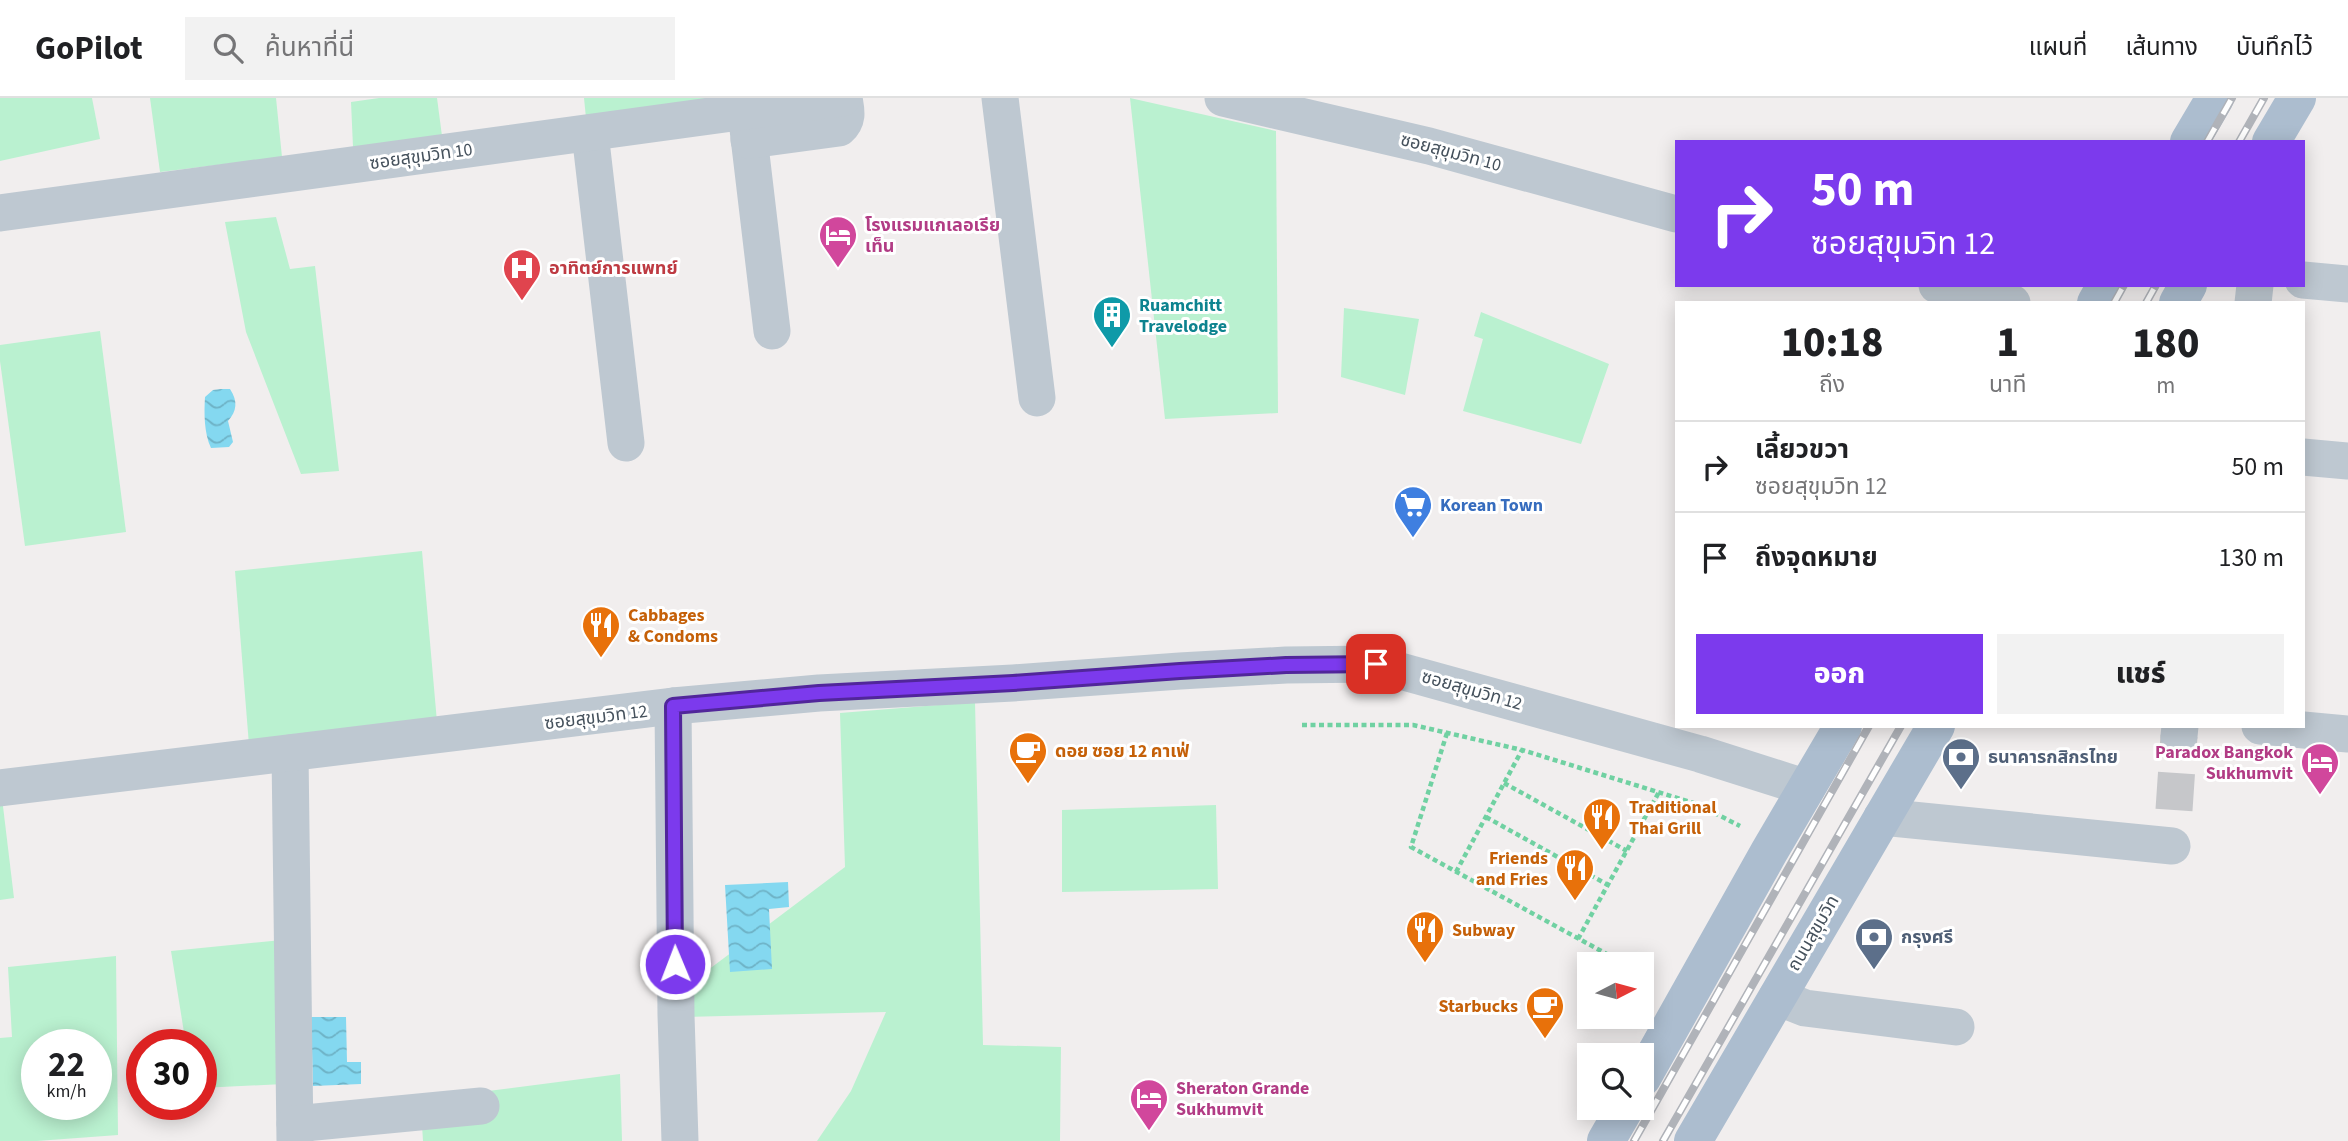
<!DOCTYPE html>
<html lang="th">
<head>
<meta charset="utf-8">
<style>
  body { margin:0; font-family:"Source Sans 3","Noto Sans Thai",sans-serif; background:#f2f2f2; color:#202124; height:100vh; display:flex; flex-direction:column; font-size:26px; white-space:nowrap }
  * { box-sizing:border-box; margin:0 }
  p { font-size:23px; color:#757577 }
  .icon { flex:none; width:38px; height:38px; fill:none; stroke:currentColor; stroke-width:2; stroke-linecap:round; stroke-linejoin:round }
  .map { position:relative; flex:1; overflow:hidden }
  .drawer { position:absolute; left:1675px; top:203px; width:630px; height:427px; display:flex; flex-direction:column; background:#fff; border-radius:0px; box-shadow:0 4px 18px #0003 }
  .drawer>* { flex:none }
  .top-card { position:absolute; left:1675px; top:42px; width:630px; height:147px; border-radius:0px; box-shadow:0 4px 18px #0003; background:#7c3aed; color:#fff; overflow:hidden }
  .needle { width:46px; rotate:84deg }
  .buttons { position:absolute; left:1577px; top:854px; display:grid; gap:14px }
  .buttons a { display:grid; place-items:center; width:77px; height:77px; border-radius:0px; background:#fff; box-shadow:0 4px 18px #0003; font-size:35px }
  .speed { position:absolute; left:21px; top:931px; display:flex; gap:14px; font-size:35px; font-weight:700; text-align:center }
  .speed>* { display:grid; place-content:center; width:91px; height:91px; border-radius:50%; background:#fff; box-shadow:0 4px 18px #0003; line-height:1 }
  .speed small { font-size:18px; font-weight:400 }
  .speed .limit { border:10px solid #d22; background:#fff; color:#111 }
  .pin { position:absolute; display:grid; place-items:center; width:60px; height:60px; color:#fff; margin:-30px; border-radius:14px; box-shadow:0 4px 10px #0006 }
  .me { position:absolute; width:77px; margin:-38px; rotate:359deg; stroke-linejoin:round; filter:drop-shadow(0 0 5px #0008) }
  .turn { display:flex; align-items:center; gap:24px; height:147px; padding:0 21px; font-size:32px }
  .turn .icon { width:91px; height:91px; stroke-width:2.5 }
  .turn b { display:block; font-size:49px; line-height:60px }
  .eta { display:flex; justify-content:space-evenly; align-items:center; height:119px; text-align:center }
  .eta b { font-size:42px; font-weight:800; line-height:49px }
  .cta { display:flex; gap:14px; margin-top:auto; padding:14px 21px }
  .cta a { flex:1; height:80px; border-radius:0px; background:#7c3aed; color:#fff; font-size:28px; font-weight:800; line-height:80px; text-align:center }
  .cta a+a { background:#f2f2f2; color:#202124 }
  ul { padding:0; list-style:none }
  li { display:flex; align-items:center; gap:21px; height:91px; padding:0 21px; border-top:2px solid #e0e0e0 }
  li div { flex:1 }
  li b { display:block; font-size:26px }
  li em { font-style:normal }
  header { display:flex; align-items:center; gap:42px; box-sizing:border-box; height:98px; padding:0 35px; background:#fff; border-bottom:2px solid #e0e0e0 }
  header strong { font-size:33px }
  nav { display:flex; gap:38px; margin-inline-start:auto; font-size:24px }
  .search { width:490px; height:63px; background:#f2f2f2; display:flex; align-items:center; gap:18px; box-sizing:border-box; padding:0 24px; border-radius:0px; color:#757577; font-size:26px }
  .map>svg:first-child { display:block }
  .green { fill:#baf1d0; fill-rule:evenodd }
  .water { fill:url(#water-waves) }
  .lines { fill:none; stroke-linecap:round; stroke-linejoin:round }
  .minor-tunnel { stroke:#c6c7ca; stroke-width:37; stroke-dasharray:37 18; stroke-linecap:butt }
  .path { stroke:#70d1a2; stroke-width:4.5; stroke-dasharray:5 3.5; stroke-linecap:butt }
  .minor { stroke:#bec8d1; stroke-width:37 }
  .major { stroke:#acbdcf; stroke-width:38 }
  .rail-casing { stroke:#b0b3b9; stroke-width:8 }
  .rail { stroke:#fff; stroke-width:5; stroke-dasharray:16; stroke-linecap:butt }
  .route-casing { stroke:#51269a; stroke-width:18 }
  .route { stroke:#7c3aed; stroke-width:12 }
  .labels { text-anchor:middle; stroke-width:6; stroke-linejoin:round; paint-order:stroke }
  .street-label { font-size:18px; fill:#45515c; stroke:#fff }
  .hotel-label { font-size:18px; font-weight:bold; fill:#b23c85; stroke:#fff; text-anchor:start }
  .health-label { font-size:18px; font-weight:bold; fill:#be3a42; stroke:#fff; text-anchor:start }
  .culture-label { font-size:18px; font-weight:bold; fill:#0d838f; stroke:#fff; text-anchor:start }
  .shop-label { font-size:18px; font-weight:bold; fill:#366cbe; stroke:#fff; text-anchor:start }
  .food-label { font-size:18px; font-weight:bold; fill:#c56008; stroke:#fff; text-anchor:start }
  .service-label { font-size:18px; font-weight:bold; fill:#4e5e75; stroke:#fff; text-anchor:start }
</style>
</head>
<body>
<header>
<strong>GoPilot</strong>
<div class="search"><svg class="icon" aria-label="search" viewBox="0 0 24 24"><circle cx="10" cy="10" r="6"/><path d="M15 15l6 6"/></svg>ค้นหาที่นี่</div>
<nav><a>แผนที่</a><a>เส้นทาง</a><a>บันทึกไว้</a></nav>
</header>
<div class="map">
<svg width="2348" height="1043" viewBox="0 0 2348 1043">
  <defs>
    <pattern id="water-waves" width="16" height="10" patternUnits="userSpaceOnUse" patternTransform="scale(1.75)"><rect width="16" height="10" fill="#84d8f0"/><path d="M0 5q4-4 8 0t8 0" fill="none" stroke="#6eb2c6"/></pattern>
  </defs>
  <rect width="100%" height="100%" fill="#f1eeee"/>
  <!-- green -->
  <g class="green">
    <path d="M0,0H92L100,41L0,63Z"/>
    <path d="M150,0H276L282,59L160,74Z"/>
    <path d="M379,0H437L442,38L353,49L351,4Z"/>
    <path d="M584,0H706L707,4L586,20Z"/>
    <path d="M1130,0L1276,33L1278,315L1165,321Z"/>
    <path d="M276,119L290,171L315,168L339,373L301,376L246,234L225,124Z"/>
    <path d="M1344,210L1419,221L1405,297L1341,279Z"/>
    <path d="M1481,214L1609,266L1581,346L1463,313L1483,241L1474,238Z"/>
    <path d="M100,233L126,434L25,448L0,263V247Z"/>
    <path d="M422,453L437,624L249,647L235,473Z"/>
    <path d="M975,604L983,947L1061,949L1060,1043H817L851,993L886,914L684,919V890L845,769L840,615Z"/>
    <path d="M0,700H2L14,800L0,802Z"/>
    <path d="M1216,707L1218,791L1062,794V712Z"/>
    <path d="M282,842L284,986L201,990V947H186L171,853Z"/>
    <path d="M116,858L118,1037L37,1043H0V940L12,939L8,869ZM37,947H96V1006H37Z"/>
    <path d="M620,976L622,1043H423L422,1027L480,994Z"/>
  </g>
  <!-- water -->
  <g class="water">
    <path d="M221,291H230C238,303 237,313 228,323L233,344L229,349L211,350C204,335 204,315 205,299L213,292Z"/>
    <path d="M788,784L789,809L769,811L772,871L730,874L725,787Z"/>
    <path d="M311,919H346L347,964H361V986L313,988Z"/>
  </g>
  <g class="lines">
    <!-- minor-tunnel -->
    <path class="minor-tunnel" d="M2174,712L2179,638"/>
    <!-- path -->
    <g class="path">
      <path d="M1302,627H1413L1522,652L1697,706L1740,728"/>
      <path d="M1447,635L1411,749L1625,866"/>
      <path d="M1504,685L1627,753"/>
      <path d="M1486,719L1608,787"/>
      <path d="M1456,774L1522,652"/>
      <path d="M1578,841L1659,694"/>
      <path d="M1642,876L1653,882"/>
    </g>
    <!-- minor -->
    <g class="minor">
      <path d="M1000,0L1037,300"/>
      <path d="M1223,0L1429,48L1676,116"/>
      <path d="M746,14L772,233"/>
      <path d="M590,35L626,345"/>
      <path d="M749,42L839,30C849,21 846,12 844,0"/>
      <path d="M0,115L842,0"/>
      <path d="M2303,182L2348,186"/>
      <path d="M1937,187L2012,205"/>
      <path d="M2253,205L2255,187"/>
      <path d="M2303,359L2348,363"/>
      <path d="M673,608L676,917L680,1043"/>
      <path d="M2260,628L2348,636"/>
      <path d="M2179,638L2180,628"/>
      <path d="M290,655L295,1043"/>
      <path d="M0,690L673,608L819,595L1013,585L1180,573L1286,567L1375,566L1700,656L1807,690"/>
      <path d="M1882,719L2172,748"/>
      <path d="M1777,899L1805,910L1956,929"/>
      <path d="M295,1026L481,1008"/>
    </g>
    <!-- major -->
    <g class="major">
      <path d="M2189,44L2215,0"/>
      <path d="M2271,44L2297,0"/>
      <path d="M2096,205L2106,187"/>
      <path d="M2178,205L2188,187"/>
      <path d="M1642,980L1769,754L1843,628"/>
      <path d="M1606,1043L1625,1010"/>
      <path d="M1693,1043L1936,628"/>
    </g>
    <defs>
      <g id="rail">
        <path d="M2207,44L2232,0"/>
        <path d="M2239,44L2264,0"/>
        <path d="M2114,205L2124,187"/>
        <path d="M2146,205L2156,187"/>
        <path d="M1634,1043L1869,628"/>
        <path d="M1663,1043L1901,628"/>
      </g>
    </defs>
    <!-- rail casing -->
    <use href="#rail" class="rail-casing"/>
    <!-- rail -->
    <use href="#rail" class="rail"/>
  </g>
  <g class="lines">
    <defs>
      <path id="route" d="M675,866L673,608L819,595L1013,585L1180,573L1286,567L1376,566"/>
    </defs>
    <!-- route casing -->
    <use href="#route" class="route-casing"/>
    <!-- route -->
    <use href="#route" class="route"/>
  </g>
  <!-- icons -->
  <defs>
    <symbol id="hotel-pin" viewBox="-11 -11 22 30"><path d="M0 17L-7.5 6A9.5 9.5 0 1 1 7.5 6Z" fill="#d1479c" stroke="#fff"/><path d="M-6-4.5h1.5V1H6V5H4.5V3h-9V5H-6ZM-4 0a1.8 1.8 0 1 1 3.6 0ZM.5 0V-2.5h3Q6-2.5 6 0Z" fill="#fff"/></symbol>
    <symbol id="hospital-pin" viewBox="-11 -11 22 30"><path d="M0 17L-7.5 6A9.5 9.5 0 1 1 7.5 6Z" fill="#e0444e" stroke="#fff"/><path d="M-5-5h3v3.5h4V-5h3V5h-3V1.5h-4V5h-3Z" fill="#fff"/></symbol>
    <symbol id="building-pin" viewBox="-11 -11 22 30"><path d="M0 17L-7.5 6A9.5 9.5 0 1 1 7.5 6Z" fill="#0f9aa8" stroke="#fff"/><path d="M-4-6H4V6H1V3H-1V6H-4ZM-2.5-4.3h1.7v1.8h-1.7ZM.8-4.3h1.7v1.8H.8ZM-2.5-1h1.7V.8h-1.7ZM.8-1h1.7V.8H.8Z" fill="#fff"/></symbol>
    <symbol id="supermarket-pin" viewBox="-11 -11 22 30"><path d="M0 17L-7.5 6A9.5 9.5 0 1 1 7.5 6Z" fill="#3f7fe0" stroke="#fff"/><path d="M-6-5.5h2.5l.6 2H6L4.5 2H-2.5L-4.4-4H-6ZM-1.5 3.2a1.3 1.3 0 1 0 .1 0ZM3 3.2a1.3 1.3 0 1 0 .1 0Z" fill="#fff"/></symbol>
    <symbol id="restaurant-pin" viewBox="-11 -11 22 30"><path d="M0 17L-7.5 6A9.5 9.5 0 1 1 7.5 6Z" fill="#e8710a" stroke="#fff"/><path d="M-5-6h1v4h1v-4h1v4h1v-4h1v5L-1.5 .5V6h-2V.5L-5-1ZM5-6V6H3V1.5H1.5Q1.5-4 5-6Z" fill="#fff"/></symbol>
    <symbol id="cafe-pin" viewBox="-11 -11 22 30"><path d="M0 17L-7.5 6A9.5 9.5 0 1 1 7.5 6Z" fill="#e8710a" stroke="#fff"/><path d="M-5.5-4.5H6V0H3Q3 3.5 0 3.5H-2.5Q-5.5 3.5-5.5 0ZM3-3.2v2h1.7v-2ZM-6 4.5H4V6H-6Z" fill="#fff"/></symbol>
    <symbol id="bank-pin" viewBox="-11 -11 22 30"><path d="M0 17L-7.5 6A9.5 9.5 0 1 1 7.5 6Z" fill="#5c6f8a" stroke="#fff"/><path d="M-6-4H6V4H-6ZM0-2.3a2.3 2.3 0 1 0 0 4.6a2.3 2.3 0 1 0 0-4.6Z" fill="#fff"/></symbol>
  </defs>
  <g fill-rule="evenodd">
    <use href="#hotel-pin" x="816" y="115" width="44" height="60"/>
    <use href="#hospital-pin" x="500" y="148" width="44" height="60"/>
    <use href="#building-pin" x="1090" y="195" width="44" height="60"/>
    <use href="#supermarket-pin" x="1391" y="385" width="44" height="60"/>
    <use href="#restaurant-pin" x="579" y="505" width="44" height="60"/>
    <use href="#cafe-pin" x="1006" y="631" width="44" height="60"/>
    <use href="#bank-pin" x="1939" y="637" width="44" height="60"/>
    <use href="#hotel-pin" x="2298" y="642" width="44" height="60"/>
    <use href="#restaurant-pin" x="1580" y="697" width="44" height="60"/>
    <use href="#restaurant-pin" x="1553" y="748" width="44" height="60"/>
    <use href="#restaurant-pin" x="1403" y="810" width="44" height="60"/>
    <use href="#bank-pin" x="1852" y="817" width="44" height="60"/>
    <use href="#cafe-pin" x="1523" y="886" width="44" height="60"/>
    <use href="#hotel-pin" x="1127" y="978" width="44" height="60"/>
  </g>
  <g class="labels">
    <!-- street labels -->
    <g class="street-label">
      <text transform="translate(1451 54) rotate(15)" y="6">ซอยสุขุมวิท 10</text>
      <text transform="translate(421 58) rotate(-8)" y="6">ซอยสุขุมวิท 10</text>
      <text transform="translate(1472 592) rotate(16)" y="6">ซอยสุขุมวิท 12</text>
      <text transform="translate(596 619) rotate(-7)" y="6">ซอยสุขุมวิท 12</text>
      <text transform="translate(1813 835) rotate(-60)" y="6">ถนนสุขุมวิท</text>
    </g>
    <!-- hotel labels -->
    <g class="hotel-label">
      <text x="865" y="133">โรงแรมแกเลอเรีย<tspan x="865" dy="21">เท็น</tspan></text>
      <text x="2293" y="660" text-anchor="end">Paradox Bangkok<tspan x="2293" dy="21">Sukhumvit</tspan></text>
      <text x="1176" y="996">Sheraton Grande<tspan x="1176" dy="21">Sukhumvit</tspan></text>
    </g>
    <!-- health labels -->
    <g class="health-label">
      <text x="549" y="176">อาทิตย์การแพทย์</text>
    </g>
    <!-- culture labels -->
    <g class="culture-label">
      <text x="1139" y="213">Ruamchitt<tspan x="1139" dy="21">Travelodge</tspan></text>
    </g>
    <!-- shop labels -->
    <g class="shop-label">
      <text x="1440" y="413">Korean Town</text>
    </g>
    <!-- food labels -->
    <g class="food-label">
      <text x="628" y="523">Cabbages<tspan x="628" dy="21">&amp; Condoms</tspan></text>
      <text x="1055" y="659">ดอย ซอย 12 คาเฟ่</text>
      <text x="1629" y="715">Traditional<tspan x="1629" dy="21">Thai Grill</tspan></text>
      <text x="1548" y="766" text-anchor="end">Friends<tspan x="1548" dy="21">and Fries</tspan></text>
      <text x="1452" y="838">Subway</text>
      <text x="1518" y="914" text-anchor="end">Starbucks</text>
    </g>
    <!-- service labels -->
    <g class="service-label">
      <text x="1988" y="665">ธนาคารกสิกรไทย</text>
      <text x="1901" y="845">กรุงศรี</text>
    </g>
  </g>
</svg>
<div class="buttons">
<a><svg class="needle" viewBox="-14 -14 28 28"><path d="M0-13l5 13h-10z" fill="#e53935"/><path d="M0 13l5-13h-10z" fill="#757577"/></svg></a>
<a><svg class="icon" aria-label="search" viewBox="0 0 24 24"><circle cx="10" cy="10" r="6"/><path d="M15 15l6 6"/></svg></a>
</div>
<div class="speed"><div>22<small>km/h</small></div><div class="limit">30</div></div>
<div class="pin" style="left:1376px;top:566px;background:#d93025"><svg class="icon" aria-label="arrive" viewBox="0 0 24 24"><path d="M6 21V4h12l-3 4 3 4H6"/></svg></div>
<svg class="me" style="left:675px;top:866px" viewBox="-20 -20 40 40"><circle r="17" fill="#7c3aed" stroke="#fff" stroke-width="3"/><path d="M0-11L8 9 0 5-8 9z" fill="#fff"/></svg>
<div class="top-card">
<div class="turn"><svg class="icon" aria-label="right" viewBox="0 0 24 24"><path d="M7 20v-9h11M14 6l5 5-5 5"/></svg><div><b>50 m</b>ซอยสุขุมวิท 12</div></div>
</div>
<section class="drawer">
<div class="eta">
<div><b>10:18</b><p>ถึง</p></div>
<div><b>1</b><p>นาที</p></div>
<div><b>180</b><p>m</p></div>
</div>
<ul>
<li><svg class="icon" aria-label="right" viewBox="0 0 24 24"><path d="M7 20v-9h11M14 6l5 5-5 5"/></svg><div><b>เลี้ยวขวา</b><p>ซอยสุขุมวิท 12</p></div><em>50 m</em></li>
<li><svg class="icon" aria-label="arrive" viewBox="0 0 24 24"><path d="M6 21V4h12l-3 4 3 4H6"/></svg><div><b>ถึงจุดหมาย</b></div><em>130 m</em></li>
</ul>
<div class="cta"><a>ออก</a><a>แชร์</a></div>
</section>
</div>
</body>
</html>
